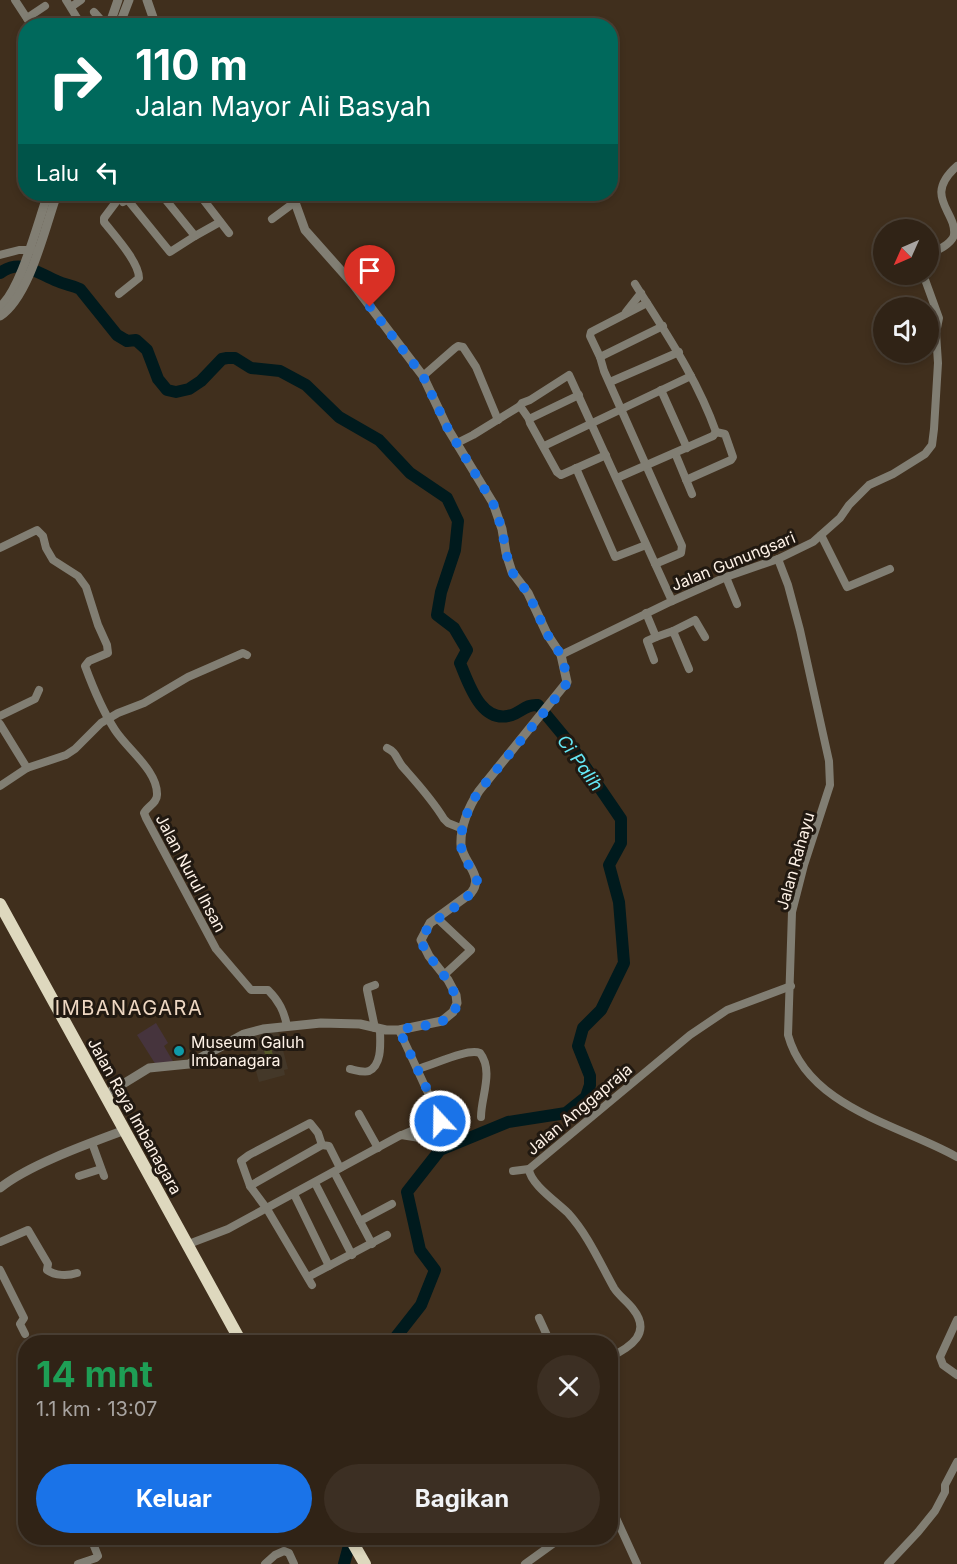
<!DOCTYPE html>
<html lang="id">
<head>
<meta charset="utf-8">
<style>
  body { margin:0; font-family:Inter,sans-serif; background:#3c2f23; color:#f1f3f6; height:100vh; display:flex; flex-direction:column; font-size:22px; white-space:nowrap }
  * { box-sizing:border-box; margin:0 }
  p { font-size:20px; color:#a8a4a1 }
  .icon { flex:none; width:33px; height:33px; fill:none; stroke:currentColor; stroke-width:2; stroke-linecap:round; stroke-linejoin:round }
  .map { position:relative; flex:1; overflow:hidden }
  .side { position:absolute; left:18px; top:1335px; width:600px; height:210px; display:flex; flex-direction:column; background:#302316; border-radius:24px; box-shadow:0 3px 9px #0003,0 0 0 2px #4b4035 }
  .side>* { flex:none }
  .top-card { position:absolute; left:18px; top:18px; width:600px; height:183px; border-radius:24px; box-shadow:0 3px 9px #0003,0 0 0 2px #4b4035; background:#00695c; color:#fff; overflow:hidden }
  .needle { width:39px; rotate:225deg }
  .fabs { position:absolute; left:873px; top:219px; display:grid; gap:12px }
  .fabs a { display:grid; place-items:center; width:66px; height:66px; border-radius:50%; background:#302316; box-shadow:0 3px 9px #0003,0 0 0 2px #4b4035; font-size:30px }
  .pin { position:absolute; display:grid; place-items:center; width:51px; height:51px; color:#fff; margin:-62px -26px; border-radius:50% 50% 50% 0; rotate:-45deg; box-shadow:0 0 6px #0007 }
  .pin .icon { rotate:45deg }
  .me { position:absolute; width:66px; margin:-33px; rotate:339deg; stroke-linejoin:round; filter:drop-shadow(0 0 4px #0008) }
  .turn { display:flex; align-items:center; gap:21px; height:126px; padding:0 18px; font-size:27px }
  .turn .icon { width:78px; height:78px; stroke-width:2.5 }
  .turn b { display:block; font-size:42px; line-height:51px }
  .then { display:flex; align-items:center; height:57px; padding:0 18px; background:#0003; gap:12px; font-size:22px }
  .round { display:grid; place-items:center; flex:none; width:63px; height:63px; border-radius:32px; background:#3c2f23 }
  .head { display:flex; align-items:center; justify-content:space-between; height:102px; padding:0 18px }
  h1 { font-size:36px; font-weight:700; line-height:45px; color:#1e9e55 }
  .cta { display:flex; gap:12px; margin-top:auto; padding:12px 18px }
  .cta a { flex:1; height:69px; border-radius:36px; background:#1a73e8; color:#fff; font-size:24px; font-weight:700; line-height:69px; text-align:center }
  .cta a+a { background:#3c2f23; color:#f1f3f6 }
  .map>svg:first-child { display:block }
  .commercial { fill:#46343d }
  .education { fill:#443829 }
  .green { fill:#575a2a }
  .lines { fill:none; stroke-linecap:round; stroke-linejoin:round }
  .river { stroke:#001a1d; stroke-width:12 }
  .minor { stroke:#817e73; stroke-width:8 }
  .tertiary { stroke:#817e73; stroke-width:9 }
  .trunk { stroke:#ded8be; stroke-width:12 }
  .route { stroke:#1a73e8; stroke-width:10; stroke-dasharray:0 18 }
  .culture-dot { fill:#0f9aa8; stroke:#211911; stroke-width:2 }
  .labels { text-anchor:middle; stroke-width:6; stroke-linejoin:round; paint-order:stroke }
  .street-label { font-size:16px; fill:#fef2e7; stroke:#211911 }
  .poi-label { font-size:16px; fill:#fef2e7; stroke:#211911; text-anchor:start }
  .water-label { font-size:18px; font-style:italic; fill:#65e8f6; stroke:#211911 }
  .quarter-label { font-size:20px; letter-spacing:1.5px; fill:#eed7c2; stroke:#211911 }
</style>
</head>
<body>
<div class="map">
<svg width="957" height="1564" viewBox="0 0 957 1564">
  <rect width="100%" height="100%" fill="#402f1d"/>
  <!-- commercial -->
  <path class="commercial" d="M156,1023L168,1043L164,1046L174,1063L156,1065L137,1035Z"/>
  <!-- education -->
  <path class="education" d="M278,1031L288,1069L284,1070L285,1075L259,1082L247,1038L260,1033Z"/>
  <!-- green -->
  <path class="green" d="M268,1037L276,1066L269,1068L261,1040Z"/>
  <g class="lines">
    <!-- river -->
    <g class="river">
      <path d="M0,273C21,258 37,273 57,281C65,285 72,285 80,289L117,335L127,341L136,340L147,350L158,379L167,390L176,392L189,389L201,381L222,359L227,358H235L251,368L280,371L306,385L339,417L379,440L410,473L447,498L458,521L455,550L441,592L437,615L454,628L467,650L460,663C469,684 481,725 512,715C522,711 527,704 538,705L567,740L621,819V843L609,865L619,902L624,963L601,1010L583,1028L578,1046L590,1076V1085L586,1097L566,1113L508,1122L440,1150L407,1192L420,1250L435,1270L421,1305L392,1342"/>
      <path d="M344,1564L351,1538"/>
    </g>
    <!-- minor -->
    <g class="minor">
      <path d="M15,0L32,26"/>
      <path d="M66,0L82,26"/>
      <path d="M71,7L81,0"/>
      <path d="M94,12L102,21L97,26"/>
      <path d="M27,18L45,6"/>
      <path d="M161,194L195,236L220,222"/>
      <path d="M199,194L229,233"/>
      <path d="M127,199L170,252L195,236"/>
      <path d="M123,202L137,194"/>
      <path d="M272,219L295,202"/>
      <path d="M0,255L19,250H33"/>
      <path d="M928,255C936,251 952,244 954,235C957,211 922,197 957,166"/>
      <path d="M635,284C665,332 697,378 716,432"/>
      <path d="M119,294L139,278C139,262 114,235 104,222V218L122,194"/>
      <path d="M647,303L591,332L590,336L600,357L663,326"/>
      <path d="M626,312L641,293"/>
      <path d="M600,357L604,371L682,546L681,553L655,564"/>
      <path d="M423,376L455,348L458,346L463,347L476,367L498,420"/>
      <path d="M610,382L679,352"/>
      <path d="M661,390L687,448"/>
      <path d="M579,395L529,419L530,423L557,472L561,475L606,455"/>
      <path d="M529,419L520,406L522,403L530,400L569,375L672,601"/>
      <path d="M457,443L473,435L520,406"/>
      <path d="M544,446L691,376"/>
      <path d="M675,453L692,494"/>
      <path d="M576,468L615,557L646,545"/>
      <path d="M617,478L713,436L716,432"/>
      <path d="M686,480L731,460L733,457L725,434L716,432"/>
      <path d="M821,535L847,587L890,569"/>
      <path d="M0,548L37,530L43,536L46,548L53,560L78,576L86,587L98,625L107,645L108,653L89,661L85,666C92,685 104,713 115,730C128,750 158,771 157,795C157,803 148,806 144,813L146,818L216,949L251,990H268C279,1001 284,1011 287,1026"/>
      <path d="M778,559L788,585L800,630L829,761L830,785L804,865L792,912L788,1035C808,1108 901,1125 957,1157"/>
      <path d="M726,577L737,604"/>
      <path d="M646,613L656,637L673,631L689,669"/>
      <path d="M673,631L695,620L705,637"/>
      <path d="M561,655L672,601L726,577L778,559L813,542L840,518L849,505L869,485L893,474L925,454L932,445L934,429L938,363L936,333L939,318L923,274"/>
      <path d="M654,660L647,641L656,637"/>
      <path d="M0,716L35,699L39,690"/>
      <path d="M0,724L27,768"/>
      <path d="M387,748C396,752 396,758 402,766C417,783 432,799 444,819L448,823L463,829"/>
      <path d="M0,786L27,768L66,755L75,749L101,723L118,713L144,703L188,677L243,653L247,655"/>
      <path d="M438,919L471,950L444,975"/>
      <path d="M375,985L367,988V990L375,1028"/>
      <path d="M399,1030L417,1069C433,1065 467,1048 480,1053C494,1071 481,1097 481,1117"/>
      <path d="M350,1069C355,1070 364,1073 369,1071C383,1064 380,1041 380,1029"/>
      <path d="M359,1114L378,1148"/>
      <path d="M402,1135L440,1119L417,1069"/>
      <path d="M92,1143L104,1176"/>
      <path d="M513,1171L529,1169"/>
      <path d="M334,1172L372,1244"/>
      <path d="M79,1176L101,1169"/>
      <path d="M315,1183L352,1255"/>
      <path d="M250,1186L322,1145"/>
      <path d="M294,1194L329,1266"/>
      <path d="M360,1221L392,1204"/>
      <path d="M0,1242L28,1230L48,1264L47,1270C55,1276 68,1276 77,1273"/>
      <path d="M186,1245L228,1229L401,1135L439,1141"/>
      <path d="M0,1270L24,1318L20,1324L25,1334"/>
      <path d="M308,1277L387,1235"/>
      <path d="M312,1285L267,1209L250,1186L241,1161L249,1155L310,1123L318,1133L322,1145L329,1146L340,1168"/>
      <path d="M539,1318L550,1342"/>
      <path d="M957,1320L940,1357L943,1365L957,1375"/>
      <path d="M610,1357C631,1347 652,1333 633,1309C627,1301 619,1296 614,1288C600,1263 588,1235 568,1213C557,1202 530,1184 529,1169L690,1035L727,1010L791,986"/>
      <path d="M610,1479L615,1498L610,1508"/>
      <path d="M611,1507L637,1564"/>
      <path d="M78,1564L96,1558L98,1556L92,1541L101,1538"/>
      <path d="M265,1564L275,1555L284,1551L289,1553L294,1564"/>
      <path d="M525,1564L561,1538"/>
      <path d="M888,1564L918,1532L935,1511L945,1492V1485L957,1462"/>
    </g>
    <!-- tertiary -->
    <g class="tertiary">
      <path d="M147,0L156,26"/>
      <path d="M109,26L118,0"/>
      <path d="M119,26L129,0"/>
      <path d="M0,307C21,290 38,221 48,194"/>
      <path d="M0,316C30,296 45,227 57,194"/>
      <path d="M105,1095L149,1068L189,1064L244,1034L263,1029L321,1023L360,1024L386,1030H399L442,1021L453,1012L457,1003L456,995L448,980L429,956L421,940L430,923L471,893C485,876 463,863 461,845C460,827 469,806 479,791L567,682L561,655L547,634L528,593L512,572L506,553L502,529L493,503L448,429L423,376L353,284L305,230L296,205L289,194"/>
      <path d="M0,1188C28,1165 90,1143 125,1130"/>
    </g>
    <!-- trunk -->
    <g class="trunk">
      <path d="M0,904L241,1342"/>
      <path d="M350,1538L365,1564"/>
    </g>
  </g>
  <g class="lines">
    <!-- route -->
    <path class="route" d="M370,307L423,376L448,429L493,503L502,529L506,553L512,572L528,593L547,634L561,655L567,676V682L564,688L479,791C468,808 456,834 463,855C467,864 474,871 477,880C470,908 431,913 421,940C426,963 484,1004 440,1022C428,1027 412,1026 399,1030L440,1117V1121"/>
  </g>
  <!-- markers -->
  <circle class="culture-dot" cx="179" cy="1051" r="6"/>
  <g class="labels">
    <!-- street labels -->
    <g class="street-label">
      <text transform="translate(733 561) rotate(-22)" y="6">Jalan Gunungsari</text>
      <text transform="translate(795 861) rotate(-74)" y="6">Jalan Rahayu</text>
      <text transform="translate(191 873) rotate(62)" y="6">Jalan Nurul Ihsan</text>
      <text transform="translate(579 1109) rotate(-40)" y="6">Jalan Anggapraja</text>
      <text transform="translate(135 1116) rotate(61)" y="6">Jalan Raya Imbanagara</text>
    </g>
    <!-- poi labels -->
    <g class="poi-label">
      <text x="191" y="1048">Museum Galuh<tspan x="191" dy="18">Imbanagara</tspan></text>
    </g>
    <!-- water labels -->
    <g class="water-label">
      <text transform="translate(580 763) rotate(54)" y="6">Ci Palih</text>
    </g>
    <!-- quarter labels -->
    <g class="quarter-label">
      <text x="129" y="1015">IMBANAGARA</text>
    </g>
  </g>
</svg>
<div class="fabs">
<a><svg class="needle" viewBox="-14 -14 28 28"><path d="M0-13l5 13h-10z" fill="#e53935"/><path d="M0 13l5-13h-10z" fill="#a8a4a1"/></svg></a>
<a><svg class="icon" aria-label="sound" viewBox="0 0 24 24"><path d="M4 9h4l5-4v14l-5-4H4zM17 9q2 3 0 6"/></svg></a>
</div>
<div class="pin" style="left:370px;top:307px;background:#d93025"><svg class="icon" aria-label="arrive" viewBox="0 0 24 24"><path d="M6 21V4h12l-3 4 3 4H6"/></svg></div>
<svg class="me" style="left:440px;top:1121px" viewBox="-20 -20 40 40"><circle r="17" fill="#1a73e8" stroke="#fff" stroke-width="3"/><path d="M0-11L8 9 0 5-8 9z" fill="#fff"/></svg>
<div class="top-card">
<div class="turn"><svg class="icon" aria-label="right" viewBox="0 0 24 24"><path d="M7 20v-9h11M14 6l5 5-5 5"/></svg><div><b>110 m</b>Jalan Mayor Ali Basyah</div></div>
<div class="then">Lalu<svg class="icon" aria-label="left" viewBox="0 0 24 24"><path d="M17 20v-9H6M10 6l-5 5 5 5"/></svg></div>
</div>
<section class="side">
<div class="head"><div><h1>14 mnt</h1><p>1.1 km · 13:07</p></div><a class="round"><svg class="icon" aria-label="close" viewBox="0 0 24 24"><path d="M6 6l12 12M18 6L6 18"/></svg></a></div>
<div class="cta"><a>Keluar</a><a>Bagikan</a></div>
</section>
</div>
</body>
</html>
